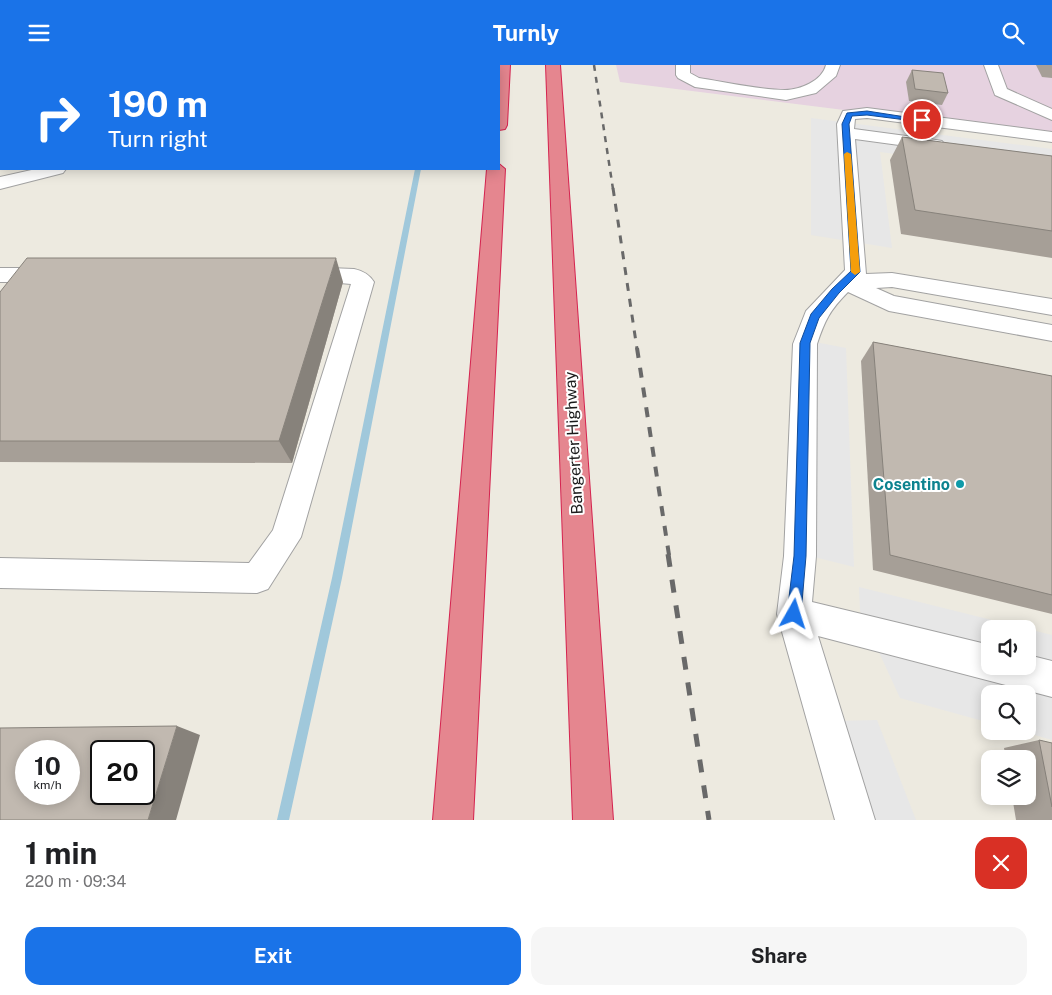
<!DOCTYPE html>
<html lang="en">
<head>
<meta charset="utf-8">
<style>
  body { margin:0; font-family:"Public Sans",sans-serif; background:#f6f6f6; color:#202124; height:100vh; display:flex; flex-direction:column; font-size:19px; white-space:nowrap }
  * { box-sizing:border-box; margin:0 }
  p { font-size:16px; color:#757577 }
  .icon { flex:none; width:28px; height:28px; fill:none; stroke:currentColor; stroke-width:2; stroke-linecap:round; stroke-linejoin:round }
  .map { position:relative; height:755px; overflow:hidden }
  .details { display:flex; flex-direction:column; background:#fff; flex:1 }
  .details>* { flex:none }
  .hud { position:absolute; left:0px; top:0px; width:500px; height:105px; box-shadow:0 2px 12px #0003; background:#1a73e8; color:#fff; overflow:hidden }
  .buttons { position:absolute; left:981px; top:555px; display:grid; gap:10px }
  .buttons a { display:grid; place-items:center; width:55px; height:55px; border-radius:10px; background:#fff; box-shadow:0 2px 12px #0003; font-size:25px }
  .speed { position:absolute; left:15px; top:675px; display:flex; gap:10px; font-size:25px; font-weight:700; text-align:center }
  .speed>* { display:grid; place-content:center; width:65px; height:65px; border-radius:50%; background:#fff; box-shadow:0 2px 12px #0003; line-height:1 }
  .speed small { font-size:12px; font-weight:400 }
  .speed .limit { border:2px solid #111; border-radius:8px; background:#fff; color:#111 }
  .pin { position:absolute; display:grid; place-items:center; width:42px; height:42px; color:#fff; margin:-21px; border:2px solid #fff; border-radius:50%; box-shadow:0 1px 5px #0007 }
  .me { position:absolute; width:55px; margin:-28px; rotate:6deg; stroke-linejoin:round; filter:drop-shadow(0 0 4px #0008) }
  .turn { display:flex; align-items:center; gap:18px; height:105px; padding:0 25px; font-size:22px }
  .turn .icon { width:65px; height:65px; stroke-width:2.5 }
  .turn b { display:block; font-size:35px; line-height:42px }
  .round { display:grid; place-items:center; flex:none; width:52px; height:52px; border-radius:15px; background:#f6f6f6 }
  .head { display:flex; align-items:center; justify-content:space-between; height:85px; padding:0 25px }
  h1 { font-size:30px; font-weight:700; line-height:38px }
  .primary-button { display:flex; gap:10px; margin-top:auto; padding:10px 25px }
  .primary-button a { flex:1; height:58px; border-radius:15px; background:#1a73e8; color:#fff; font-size:20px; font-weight:700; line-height:58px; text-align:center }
  .primary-button a+a { background:#f6f6f6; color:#202124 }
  header { display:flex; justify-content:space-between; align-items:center; height:65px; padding:0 25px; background:#1a73e8; color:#fff; font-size:22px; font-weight:700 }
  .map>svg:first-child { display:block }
  .industrial { fill:#e6d2e0 }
  .parking { fill:#e7e7e7; fill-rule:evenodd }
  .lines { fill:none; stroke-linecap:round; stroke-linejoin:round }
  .stream { fill:#a0c8db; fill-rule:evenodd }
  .minor-casing { stroke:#a2a2a2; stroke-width:2 }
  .highway-casing { stroke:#d5234f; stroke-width:2 }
  .minor { fill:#fff; fill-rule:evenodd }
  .highway { fill:#e5868f; fill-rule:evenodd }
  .rail-far3 { stroke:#696969; stroke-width:2.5; stroke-dasharray:6 6; stroke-linecap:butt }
  .rail-far2 { stroke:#696969; stroke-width:3; stroke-dasharray:8 8; stroke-linecap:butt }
  .rail-far1 { stroke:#696969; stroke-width:4; stroke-dasharray:10 10; stroke-linecap:butt }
  .rail { stroke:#696969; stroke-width:5; stroke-dasharray:13 13; stroke-linecap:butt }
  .wall { fill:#a69f97 }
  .shaded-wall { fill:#87827b }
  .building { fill:#c1b9b0; stroke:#87827b; fill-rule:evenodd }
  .route { fill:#1a73e8; stroke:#114b97 }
  .slow { fill:#f59e0b }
  .culture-dot { fill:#0f9aa8; stroke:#fff; stroke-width:2 }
  .labels { text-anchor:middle; stroke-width:4; stroke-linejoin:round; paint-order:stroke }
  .street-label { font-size:16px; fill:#1b1b1b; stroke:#fff }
  .culture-label { font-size:16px; font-weight:bold; fill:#0d838f; stroke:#fff; text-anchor:end }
</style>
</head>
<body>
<header><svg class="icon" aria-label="menu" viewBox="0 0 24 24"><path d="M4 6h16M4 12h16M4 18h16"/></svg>Turnly<svg class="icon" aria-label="search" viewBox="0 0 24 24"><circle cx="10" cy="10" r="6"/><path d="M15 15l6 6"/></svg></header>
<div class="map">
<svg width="1052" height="755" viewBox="0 0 1052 755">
  <rect width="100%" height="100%" fill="#edeae0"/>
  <!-- industrial -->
  <path class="industrial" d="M616,0H1052V71L620,17Z"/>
  <!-- parking -->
  <g class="parking">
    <path d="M811,53L1052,84V110L880,87L892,183L811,170Z"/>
    <path d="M815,277L846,283L854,502L814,492Z"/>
    <path d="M859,522L1052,570V675L1021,666H1028V629H990V658L900,633L860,546ZM990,564H1028V601H990Z"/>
    <path d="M877,655L916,755H867L834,656Z"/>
  </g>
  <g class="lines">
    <!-- stream -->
    <g class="stream">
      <rect x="436" y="0" width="4" height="1"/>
      <path d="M415,104H421L342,513L289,755H277L332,513Z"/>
    </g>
    <defs>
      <g id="minor">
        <path d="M676,0H690V8L699,13C725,17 760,25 785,25C800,25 822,16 826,0H840L836,11L816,28L786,35L695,22L678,13L676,10Z"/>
        <path d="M984,0H998L1007,24L1052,44V55L995,30Z"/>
        <path d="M867,43L1052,67V77L867,53L855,54L854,64L936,75L942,76L945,80L942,84L936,85L855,74L866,209L892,208L1052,234V250L892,222L876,223L894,231L1052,260V276L889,246L848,227C830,245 825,255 817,279L816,491L812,537L990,580V601H1028V590L1052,596V632L818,571L875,755H835L777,549L784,491L793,279L806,246L845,205L837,59L843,46Z"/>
        <path d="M36,104H66L63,108L0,124V112Z"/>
        <path d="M304,202L354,204C363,206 369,209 374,217L301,472L268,524L257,528L0,523V493L249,498L273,465L351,219L296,214L293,209L296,204Z"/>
        <path d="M0,203H51L59,205L62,210L59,215L51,217H0Z"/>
      </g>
      <g id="highway">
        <path d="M496,0H510L507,60L505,64L499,65V1Z"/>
        <path d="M546,0H560L613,755H573Z"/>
        <path d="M499,99L505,104L473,755H433L487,104H499Z"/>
      </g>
    </defs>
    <!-- minor casing -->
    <use href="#minor" class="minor-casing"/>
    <!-- highway casing -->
    <use href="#highway" class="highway-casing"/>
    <!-- minor -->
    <use href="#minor" class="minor"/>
    <!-- highway -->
    <use href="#highway" class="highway"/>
    <!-- rail-far3 -->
    <path class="rail-far3" d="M594,0L613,124"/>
    <!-- rail-far2 -->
    <path class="rail-far2" d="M613,123L637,284"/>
    <!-- rail-far1 -->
    <path class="rail-far1" d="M637,283L669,490"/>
    <!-- rail -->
    <path class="rail" d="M668,489L709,755"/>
  </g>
  <!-- wall -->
  <g class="wall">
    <path d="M0,0H167L165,1H1V71H0Z"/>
    <path d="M1036,0H1052V13L1042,12Z"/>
    <path d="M912,5L948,28L942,40L909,36L906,17Z"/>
    <path d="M902,72L1052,91V193L901,169L890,95Z"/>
    <path d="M343,217L292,398L0,397V227Z"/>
    <path d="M873,277L1052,311V549L873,505L861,296Z"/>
    <path d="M1039,675L1052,678V755H1016L1012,731H1028V694H1006L1004,683Z"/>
  </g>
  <!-- shaded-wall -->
  <g class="shaded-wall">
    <path d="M132,0H167L165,1H130Z"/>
    <path d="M336,193L343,217L292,398L279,376Z"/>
    <path d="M177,661L200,670L176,755H148Z"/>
  </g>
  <!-- building -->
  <g class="building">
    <path d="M0,0H132L130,1H1V55L0,54Z"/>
    <path d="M912,5L943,8L948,28L915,24Z"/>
    <path d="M902,72L1052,91V166L915,145Z"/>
    <path d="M27,193H336L279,376H0V227Z"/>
    <path d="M873,277L1052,311V530L890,490Z"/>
    <path d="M177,661L148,755H0V663ZM26,686H69V729H26ZM101,686H144V729H101Z"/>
    <path d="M1039,675L1052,678V742Z"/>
  </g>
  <!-- route -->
  <path class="route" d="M867,46L925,55L922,57L867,50L852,51L849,59L860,207L839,228L819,253L810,278L806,491L801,549L799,554L794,556L789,554L787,549L794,491L800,278L811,249L832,224L851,206L842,59L847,48Z"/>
  <!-- slow -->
  <path class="slow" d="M847,87L851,89L860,207L855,210L851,207L844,89Z"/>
  <!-- markers -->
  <circle class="culture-dot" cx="960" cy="419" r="5"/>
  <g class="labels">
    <!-- street labels -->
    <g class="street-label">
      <text transform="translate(573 378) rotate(-93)" y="6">Bangerter Highway</text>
    </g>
    <!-- culture labels -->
    <g class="culture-label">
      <text x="950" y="425">Cosentino</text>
    </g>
  </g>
</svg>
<div class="buttons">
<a><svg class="icon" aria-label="sound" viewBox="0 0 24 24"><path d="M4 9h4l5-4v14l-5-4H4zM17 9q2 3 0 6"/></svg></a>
<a><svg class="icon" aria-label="search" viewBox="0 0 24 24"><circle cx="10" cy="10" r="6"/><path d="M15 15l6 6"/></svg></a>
<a><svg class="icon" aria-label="layers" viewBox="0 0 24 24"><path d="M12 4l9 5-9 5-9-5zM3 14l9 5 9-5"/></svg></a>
</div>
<div class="speed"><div>10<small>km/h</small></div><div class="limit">20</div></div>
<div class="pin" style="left:922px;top:55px;background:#d93025"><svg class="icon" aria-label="arrive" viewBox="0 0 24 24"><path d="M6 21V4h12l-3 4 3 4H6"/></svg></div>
<svg class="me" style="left:794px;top:549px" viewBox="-20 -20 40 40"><path d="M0-17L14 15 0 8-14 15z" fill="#1a73e8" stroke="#fff" stroke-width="4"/></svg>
<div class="hud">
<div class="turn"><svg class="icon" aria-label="right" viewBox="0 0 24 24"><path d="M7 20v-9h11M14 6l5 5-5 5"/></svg><div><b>190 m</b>Turn right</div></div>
</div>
</div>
<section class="details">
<div class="head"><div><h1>1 min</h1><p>220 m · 09:34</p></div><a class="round" style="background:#d93025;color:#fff"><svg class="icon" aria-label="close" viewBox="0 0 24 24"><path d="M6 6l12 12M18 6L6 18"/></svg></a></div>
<div class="primary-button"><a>Exit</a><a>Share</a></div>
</section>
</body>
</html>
